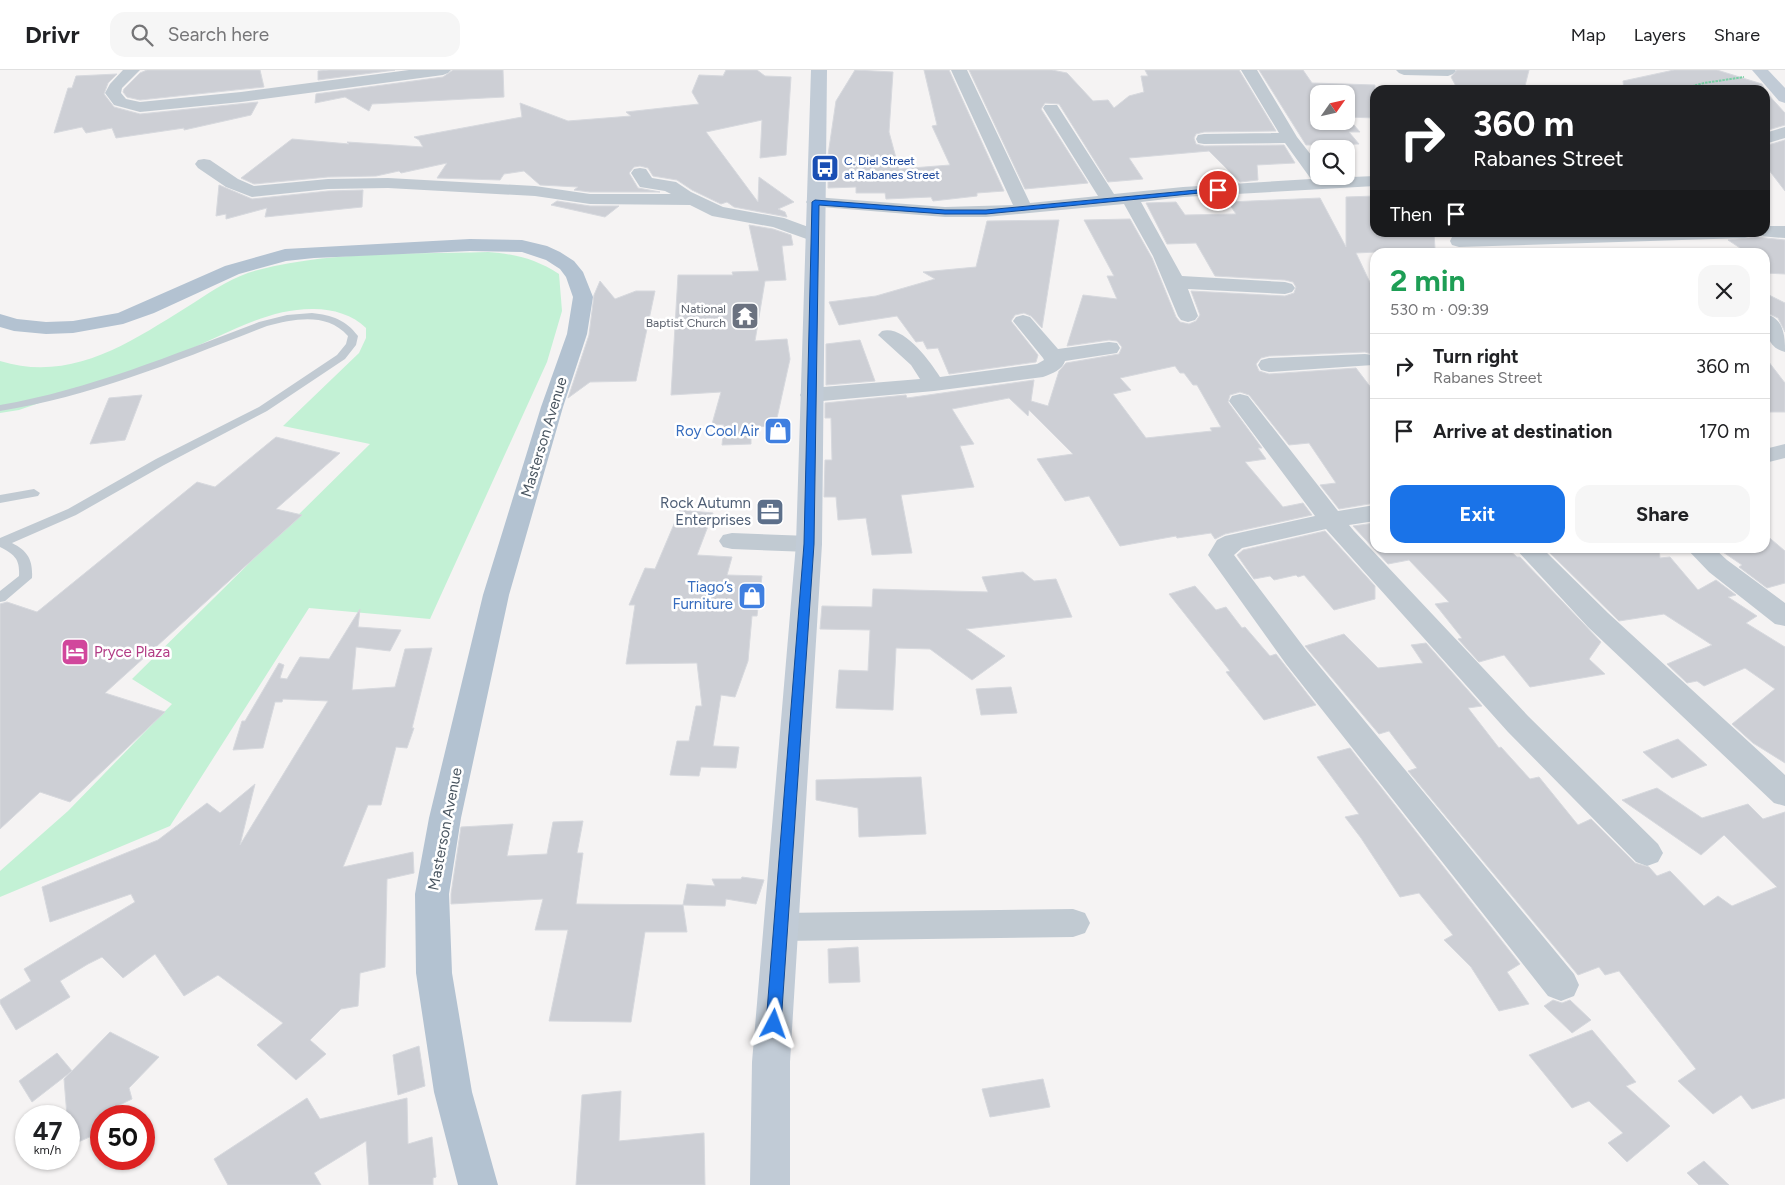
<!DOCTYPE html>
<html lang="en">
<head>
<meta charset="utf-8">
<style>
  body { margin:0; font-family:Figtree,sans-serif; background:#f6f6f6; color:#202124; height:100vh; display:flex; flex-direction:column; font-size:19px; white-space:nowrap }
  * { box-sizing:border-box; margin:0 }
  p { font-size:16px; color:#757577 }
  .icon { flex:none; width:28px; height:28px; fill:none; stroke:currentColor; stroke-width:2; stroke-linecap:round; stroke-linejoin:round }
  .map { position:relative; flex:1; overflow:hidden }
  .sheet { position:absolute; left:1370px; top:178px; width:400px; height:305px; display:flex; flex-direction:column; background:#fff; border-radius:15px; box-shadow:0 1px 4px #0004 }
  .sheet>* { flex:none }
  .top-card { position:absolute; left:1370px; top:15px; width:400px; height:152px; border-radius:15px; box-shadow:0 1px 4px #0004; background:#202124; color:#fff; overflow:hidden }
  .needle { width:32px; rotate:56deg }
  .tools { position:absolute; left:1310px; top:15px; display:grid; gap:10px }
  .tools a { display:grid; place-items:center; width:45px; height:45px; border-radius:10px; background:#fff; box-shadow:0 1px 4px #0004; font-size:25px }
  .speed { position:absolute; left:15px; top:1035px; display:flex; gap:10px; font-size:25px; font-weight:700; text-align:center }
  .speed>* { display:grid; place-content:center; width:65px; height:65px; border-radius:50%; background:#fff; box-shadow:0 1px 4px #0004; line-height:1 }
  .speed small { font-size:12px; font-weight:400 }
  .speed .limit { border:8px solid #d22; background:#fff; color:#111 }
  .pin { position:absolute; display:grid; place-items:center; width:42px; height:42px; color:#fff; margin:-21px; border:2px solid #fff; border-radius:50%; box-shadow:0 1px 5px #0007 }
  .me { position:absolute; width:55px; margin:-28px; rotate:4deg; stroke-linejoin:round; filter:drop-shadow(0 0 4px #0008) }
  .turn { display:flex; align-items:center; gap:18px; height:105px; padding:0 20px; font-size:22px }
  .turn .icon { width:65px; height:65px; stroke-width:2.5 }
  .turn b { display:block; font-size:35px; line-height:42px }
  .then { display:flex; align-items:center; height:48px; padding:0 20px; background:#0003; gap:10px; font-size:19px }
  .round { display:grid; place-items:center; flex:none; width:52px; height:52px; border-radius:15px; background:#f6f6f6 }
  .head { display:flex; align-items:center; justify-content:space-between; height:85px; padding:0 20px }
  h1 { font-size:30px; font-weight:700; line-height:38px; color:#1e9e55 }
  .action { display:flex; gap:10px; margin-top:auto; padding:10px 20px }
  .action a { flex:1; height:58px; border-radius:15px; background:#1a73e8; color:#fff; font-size:20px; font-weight:700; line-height:58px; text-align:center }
  .action a+a { background:#f6f6f6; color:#202124 }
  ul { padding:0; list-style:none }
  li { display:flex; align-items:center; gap:15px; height:65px; padding:0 20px; border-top:1px solid #e0e0e0 }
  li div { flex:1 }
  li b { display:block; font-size:19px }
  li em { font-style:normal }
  header { display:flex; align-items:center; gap:30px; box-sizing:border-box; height:70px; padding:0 25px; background:#fff; border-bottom:1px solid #e0e0e0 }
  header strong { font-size:24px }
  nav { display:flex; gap:28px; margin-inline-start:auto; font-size:18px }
  .search { width:350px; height:45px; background:#f6f6f6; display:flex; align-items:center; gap:12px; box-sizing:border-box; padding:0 18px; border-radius:15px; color:#757577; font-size:19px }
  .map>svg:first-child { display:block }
  .green { fill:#c3f1d5 }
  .building { fill:#cdcfd5; stroke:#d7d9de; fill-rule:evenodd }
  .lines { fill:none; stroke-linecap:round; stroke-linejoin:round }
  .path { stroke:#7ad0a6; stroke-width:2; stroke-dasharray:2.5 1; stroke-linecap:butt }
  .service { fill:#c1cad2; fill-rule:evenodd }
  .minor { fill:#c1cad2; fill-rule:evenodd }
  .secondary { fill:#c1cbd6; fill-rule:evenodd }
  .primary { fill:#b3c2d1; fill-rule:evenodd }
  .route { fill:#1a73e8; stroke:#114b97 }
  .labels { text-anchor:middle; stroke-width:5; stroke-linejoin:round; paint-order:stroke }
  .far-transit-label { font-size:12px; fill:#164399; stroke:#fff; text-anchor:start }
  .far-worship-label { font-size:12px; fill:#5b616d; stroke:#fff; text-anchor:end }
  .shop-label { font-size:15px; fill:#366cbe; stroke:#fff; text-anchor:end }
  .street-label { font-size:15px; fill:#4a5661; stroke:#fff }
  .service-label { font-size:15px; fill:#4e5e75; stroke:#fff; text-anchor:end }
  .hotel-label { font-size:15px; fill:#b23c85; stroke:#fff; text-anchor:start }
</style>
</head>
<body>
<header>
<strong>Drivr</strong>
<div class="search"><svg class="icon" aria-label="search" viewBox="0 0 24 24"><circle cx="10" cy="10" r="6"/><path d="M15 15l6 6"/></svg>Search here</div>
<nav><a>Map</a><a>Layers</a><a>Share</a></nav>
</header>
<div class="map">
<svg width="1785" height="1115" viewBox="0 0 1785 1115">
  <rect width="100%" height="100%" fill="#f5f3f3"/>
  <!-- green -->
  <path class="green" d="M488,182C515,184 536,189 559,204L562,241L547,292L430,549L309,538L170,756L0,827V801L68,741L172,634L132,609L370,374L283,356L359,283L366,268V258C353,245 333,239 314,239C267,238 223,266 181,283C128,304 73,321 19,340L0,343V291C74,314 135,269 195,232C215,219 235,206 258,200C330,181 414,184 488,182Z"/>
  <!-- building -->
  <g class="building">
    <path d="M147,0H260L264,17L140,30L127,27L123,22L124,19L140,3Z"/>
    <path d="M329,0H395L318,10V1Z"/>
    <path d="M453,0H503L504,27L372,34L369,41L345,27L315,33L316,24L443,7Z"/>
    <path d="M726,0H757L765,6L791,7L786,85L760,88L762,50L706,62L758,132L759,107L794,132L778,139L785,142L787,147L734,137L727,132L721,134L692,120L677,110L653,106L648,98L640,96L634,97L629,103L638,118L660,122H590L574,120L578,117L540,115L524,101L504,104L500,110L437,108L447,93L401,103L399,101L376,106L328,107L254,114L241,108L292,69L349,74L347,72L423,77L419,70L414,67L522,47L520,33L568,51L631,46L626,42L699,34L692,22L699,5L723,6Z"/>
    <path d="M855,0L893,2L889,62L899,99L950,95L932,56L937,55L924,0H949L1004,121L977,123V126L933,131L931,127L886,129L885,123H856V117L828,118V85L836,31Z"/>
    <path d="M969,0H1052L1067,3L1093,31L1108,30L1114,38L1129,26L1144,22L1141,6H1148L1145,0H1239L1276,61L1204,62L1196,64L1194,68L1196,74L1204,76L1284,75L1295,93L1257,95L1258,110L1240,112L1209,81L1129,88L1143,109L1108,112L1059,34L1045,33L1041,39L1088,113L1025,119Z"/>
    <path d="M1259,0H1303L1312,13L1375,15V48L1347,47L1360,62H1349L1359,74L1306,75ZM1319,24H1346V51H1319Z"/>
    <path d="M1457,0H1529L1524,20H1458L1451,7Z"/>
    <path d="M1674,0H1717L1762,14L1765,20H1624L1623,11Z"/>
    <path d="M117,4L108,13L104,24L114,37L140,44L258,32L251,45L184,60V58L116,68L112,58L86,63L82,57L54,63L68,18H72L76,6Z"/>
    <path d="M1765,21L1785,43V55L1765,61Z"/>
    <path d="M1785,70V121L1765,95V76Z"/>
    <path d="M219,115L252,129L328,121L363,120L362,137L265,147L267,138L226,149V144L216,146Z"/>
    <path d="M1375,126V162H1434L1435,179L1356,183L1375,223V285L1365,282L1269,286L1261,288L1256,294L1259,301L1269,304L1356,298L1375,323V433L1339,439L1320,415L1336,413L1309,373L1289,375L1249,325L1240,322L1230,325L1228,332L1262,378H1258L1266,389L1245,392L1283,437L1303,433L1312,445L1225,464L1215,469L1211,463L1177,468L1176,466L1120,476L1089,426L1065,431L1037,389L1073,384L1029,340L1028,346L1009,328L952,339L974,374L960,376L974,417L901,425L912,483L872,485L866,448L838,450L836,427H824L825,390H832L831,348H825V333L906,325L907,328L1034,310L1031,331L1048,336L1059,301L1066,293L1119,284L1122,277L1117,271L1109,270L1067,276L1083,225L1117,229L1107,206H1114L1084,150L1130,149L1152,188L1176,247L1180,252L1189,254L1196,251L1200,245L1191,221L1285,226L1294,223L1296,217L1293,212L1285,210L1215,206L1196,173L1167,174L1146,133L1176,132L1185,145L1236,144L1228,132L1320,128L1346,177V127ZM1175,296L1180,303H1184L1193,315H1197L1221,357L1210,358L1212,361L1146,368L1113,324L1131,320L1120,308Z"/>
    <path d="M557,131L590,136H619L605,147L551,135Z"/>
    <path d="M1059,150L1042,258L1031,246L1024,243L1015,245L1011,251L1038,285L1036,292L949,304L938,278L927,279L923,271L916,272L897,246L839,255L829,232L876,226L935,209L923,202L976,197L987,151Z"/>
    <path d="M749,155L773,159L791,165L793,175L782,176L786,210L765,211L755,271L787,269L790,289L775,357L751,356V374L722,375L724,355L712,354L721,322L671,325L678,205H733L732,202L759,201Z"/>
    <path d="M1757,167L1785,170V204L1765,203V182H1746L1728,170Z"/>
    <path d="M600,211L615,229L636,221H655L636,311L590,312L568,328L589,265L594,225Z"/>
    <path d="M1765,223L1785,233V262L1778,248L1765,242Z"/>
    <path d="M860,270L875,311L826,315V274Z"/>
    <path d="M1765,287L1785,313V342H1765Z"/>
    <path d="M142,325L125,370L90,374L109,328Z"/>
    <path d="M276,367L340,383L276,439L302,445L105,623L165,642L70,732L40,722L0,759V534L7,532L37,542L197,412L215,417Z"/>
    <path d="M680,440L713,443L697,485L732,487L727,505L762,506L757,546H752L748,591L735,627L721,625L713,676L739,677L736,698L701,697L699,706L670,705L677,671H689L696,636H702L697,593L626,594L635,535H629L645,498L655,499Z"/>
    <path d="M1375,453V478H1507L1517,487H1520L1601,572L1589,589L1605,604L1530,617L1504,585L1479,592L1458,569L1462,568L1435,534L1449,532L1409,490L1388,494L1353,456Z"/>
    <path d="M1325,461L1375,516V529L1334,540L1304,505L1298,507L1296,505L1274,510L1270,506L1254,509L1237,485L1243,480Z"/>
    <path d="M1765,464L1785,481V513L1767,518L1739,497L1742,495L1717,478H1765Z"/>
    <path d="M1560,478H1659L1660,488L1670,487L1698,520L1716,510L1736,525L1728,527L1757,546L1746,553L1785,577V693L1753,673L1732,654L1775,619L1745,598L1704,616L1697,611L1687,613L1667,594L1712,575L1664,544L1619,551L1547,480Z"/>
    <path d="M1023,502L1034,511L1056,509L1072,547L966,559L1005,586L972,610L930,579L896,578L893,640L836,638L839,600L868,601L870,560L820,559L822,536L872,537L873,519L988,522L982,507Z"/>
    <path d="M1195,516L1216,540L1226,537L1242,558L1245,557L1270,586L1276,584L1316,635L1264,650L1226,602L1230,601L1169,524Z"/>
    <path d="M360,539L358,557L401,560L390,581L356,577L352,620L395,617L405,579L432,578L412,658H414L407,678L396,677L381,735H368L343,797L413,782L414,803L387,809L385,897L360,903L358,936L341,939L310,970L326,984L296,1010L257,975L283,953L218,905L184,926L155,884L123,908L102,887L88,894L60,911L70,927L16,960L0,933V930L31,911L24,899L135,832L131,824L50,852L42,817L158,770L207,733L220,743L255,714L240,775L328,631L283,629L282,632H275L263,678L233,680L242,651H245L279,593L284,595L280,608L287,609L300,587L329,589Z"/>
    <path d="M1344,564L1378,598L1423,593L1411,575L1426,573L1482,636L1468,638L1499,678L1501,677L1530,709L1539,707L1578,755L1591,749L1635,793L1649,797L1657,806L1670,801L1704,836L1718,826L1732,836L1777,817L1724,765L1701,785L1622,730L1657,718L1702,748L1748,734L1763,749L1785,742V1028L1752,1039L1741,1025L1713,1044L1678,1011L1696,999L1619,901L1605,905L1599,897L1578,905L1408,701L1417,698L1389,661L1379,664L1305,576Z"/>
    <path d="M1011,617L1017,643L981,645L976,619Z"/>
    <path d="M1678,669L1707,695L1672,708L1643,682Z"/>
    <path d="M1350,678L1520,894L1507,902L1529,934L1499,941L1471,897L1444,870L1453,865L1419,823L1400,827L1361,768L1345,747L1359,744L1317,687Z"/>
    <path d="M921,707L926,764L859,767L858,738L816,730V710Z"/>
    <path d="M583,751L577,783H583L576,834L683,835L687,862H645L631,952L549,951L568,860H535L543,829L451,834V824L461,757L513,754L507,786L547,784L553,752Z"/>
    <path d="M742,807L764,810L756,834L726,829L725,836L683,835L687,814L715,816L712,809H741Z"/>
    <path d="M858,877L860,912L829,913L828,879Z"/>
    <path d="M1553,930L1562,933L1570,930L1591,950L1572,963L1544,936Z"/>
    <path d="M1592,960L1636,1012L1626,1016L1670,1056L1627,1092L1608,1073L1623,1063L1589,1031L1572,1038L1529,985Z"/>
    <path d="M110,962L159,987L129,1018L132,1029L101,1044V1062L69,1076V1046H67L64,1009L72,1001L32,1032L19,1011L57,983L72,1001Z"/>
    <path d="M419,976L425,1016L398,1025L393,985Z"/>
    <path d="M1043,1009L1050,1037L990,1047L982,1019Z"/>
    <path d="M621,1021L619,1071L704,1063L705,1115H576L582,1025Z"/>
    <path d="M307,1028L320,1049L407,1028L408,1074L432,1067L436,1107L433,1108V1115H369L366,1071L314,1103L321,1115H228L214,1089Z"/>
    <path d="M1704,1091L1729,1115H1699L1687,1103Z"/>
  </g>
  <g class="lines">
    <!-- path -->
    <path class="path" d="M1678,20L1704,13L1744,7"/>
    <!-- service -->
    <g class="service">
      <path d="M312,243C332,245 346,250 358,266L356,275L345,289L267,341L164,395L76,445L12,473C28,481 33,490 32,508L5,531L0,532V521L19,506C20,489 15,485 0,477V468L68,439L156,389L259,337L337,285L346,274L348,266C326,242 295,249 267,256C179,290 93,326 0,341V335C91,319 174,284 259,252L287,245Z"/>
      <path d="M34,419L40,423L38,426L0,433V425Z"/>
    </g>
    <!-- minor -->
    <g class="minor">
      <path d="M123,0H140L122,18L121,23L126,29L140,32L241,22L409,0H451L448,3L443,5L241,32L140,42L114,35L105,23L110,14Z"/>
      <path d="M951,0H967L1030,133L1098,126L1043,38L1045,35H1057L1114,124L1183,117L1311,109L1285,73L1204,74L1198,73L1196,69L1198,65L1204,64L1279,63L1241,0H1257L1297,67L1319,95V106H1327L1329,108L1375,106V116L1183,127L1141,132L1182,206L1285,212L1292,214L1295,218L1292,222L1285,224L1188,219L1198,246L1195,250L1188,252L1181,250L1178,246L1153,186L1124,134L986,147H945L809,136L806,132L809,128L815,127L945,137L1013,135Z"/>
      <path d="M1396,0H1455L1456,1L1453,4L1448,6L1404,5L1399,3Z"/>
      <path d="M1785,57V68L1765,74V63Z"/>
      <path d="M204,89L210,90L238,109L254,116L328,109L388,108L535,116L590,124H671L665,121L640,117L631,103L634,99L640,98L646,99L652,108L676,112L691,122L723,137L784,148L822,162L824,166L822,170L815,172L773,157L712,146L690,135L590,134L535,126L388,118L328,119L252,127L226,117L198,98L195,94L198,90Z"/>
      <path d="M1765,156H1785V168L1758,166L1756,162H1765Z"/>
      <path d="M1549,162H1754L1752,166L1745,168L1459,177L1452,175L1450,171L1452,167L1459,165Z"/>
      <path d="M1765,244C1784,248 1785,266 1785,282C1767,278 1765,260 1765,244Z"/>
      <path d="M1023,245L1030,247L1058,279L1109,272L1117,273L1120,278L1117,283L1065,291C1063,299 1052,304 1043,307L934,321L811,332L803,330L800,325L803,320L811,318L920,309L911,295L878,265L882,261C904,255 929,290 940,307L1037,294L1044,290L1043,288L1013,251L1016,247Z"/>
      <path d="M1365,284L1373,285L1375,289L1373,295L1269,302L1261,300L1258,295L1261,290L1269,288Z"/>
      <path d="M1240,324L1248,326L1338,441L1375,435V451L1349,455L1354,461L1528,646L1658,774L1663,783L1658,792L1647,796L1636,792L1508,662L1326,459L1242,478L1234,485L1306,580L1574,904L1579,915L1574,926L1561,931L1548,926L1286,594L1208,485L1217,470L1225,466L1315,446L1229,331L1232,326Z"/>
      <path d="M1785,374V388L1765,393V379Z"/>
      <path d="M732,463L809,466L818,468L822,474L818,480L809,482L732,479L723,477L719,471L723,465Z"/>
      <path d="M1515,478H1542L1608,543L1785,705V736L1774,733L1588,557Z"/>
      <path d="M1686,478H1714L1727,490L1785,533V556L1775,554L1709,502Z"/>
      <path d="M1073,839L1085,843L1090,853L1085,863L1073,867L781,871L769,867L764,857L769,847L781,843Z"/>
    </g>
    <!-- secondary -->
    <g class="secondary">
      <path d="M811,0H827L822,474L790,992V1115H750L752,992L796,474Z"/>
      <path d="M1752,0H1768L1785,18V33L1779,31Z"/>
    </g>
    <!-- primary -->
    <path class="primary" d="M470,169L522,170L547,176L560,182L574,191L583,202L593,227L587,264L563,337L509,525L461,748L449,824L452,903L472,1022L498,1115H458L434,1022L416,903L415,824L429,748L483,525L541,337L567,264L573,227L566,207L560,199L546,190L522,182L470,181L314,188L286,191L239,204L154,243L123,254L73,263L46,264L14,261L0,257V244L17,249L46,252L73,251L118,243L225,196L285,179Z"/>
  </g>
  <!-- route -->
  <path class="route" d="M1218,118L1221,120L1220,121L986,144H945L819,135L814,474L781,954L779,958L774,960L769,958L766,954L804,474L812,132L815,130L945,140H986Z"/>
  <!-- icons -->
  <defs>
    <symbol id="bus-square" viewBox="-11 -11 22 22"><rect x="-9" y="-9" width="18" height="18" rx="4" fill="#1a4fb4" stroke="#fff"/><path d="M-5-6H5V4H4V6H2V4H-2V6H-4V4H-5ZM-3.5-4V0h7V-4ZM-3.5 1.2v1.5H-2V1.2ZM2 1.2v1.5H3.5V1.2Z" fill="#fff"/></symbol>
    <symbol id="temple-square" viewBox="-11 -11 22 22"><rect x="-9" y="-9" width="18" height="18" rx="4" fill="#6b7280" stroke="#fff"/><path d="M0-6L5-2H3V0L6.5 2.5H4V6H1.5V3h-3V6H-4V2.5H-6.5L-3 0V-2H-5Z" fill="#fff"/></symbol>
    <symbol id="shop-square" viewBox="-11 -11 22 22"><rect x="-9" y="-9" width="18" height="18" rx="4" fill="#3f7fe0" stroke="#fff"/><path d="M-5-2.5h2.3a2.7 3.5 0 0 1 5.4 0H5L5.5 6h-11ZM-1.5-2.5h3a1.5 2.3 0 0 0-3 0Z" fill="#fff"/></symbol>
    <symbol id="office-square" viewBox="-11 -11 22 22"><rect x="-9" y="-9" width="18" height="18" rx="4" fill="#5c6f8a" stroke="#fff"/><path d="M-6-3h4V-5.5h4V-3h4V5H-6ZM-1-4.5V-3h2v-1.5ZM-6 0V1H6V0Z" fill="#fff"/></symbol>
    <symbol id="hotel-square" viewBox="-11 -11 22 22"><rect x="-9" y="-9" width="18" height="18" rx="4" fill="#d1479c" stroke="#fff"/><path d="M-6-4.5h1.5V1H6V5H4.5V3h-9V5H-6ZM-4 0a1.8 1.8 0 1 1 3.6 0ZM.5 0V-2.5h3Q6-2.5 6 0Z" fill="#fff"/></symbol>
  </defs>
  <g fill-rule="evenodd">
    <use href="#bus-square" x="809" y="82" width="32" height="32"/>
    <use href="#temple-square" x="729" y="230" width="32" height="32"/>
    <use href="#shop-square" x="762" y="345" width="32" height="32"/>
    <use href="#office-square" x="754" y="426" width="32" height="32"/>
    <use href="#shop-square" x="736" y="510" width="32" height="32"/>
    <use href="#hotel-square" x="59" y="566" width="32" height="32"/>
  </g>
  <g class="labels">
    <!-- far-transit labels -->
    <g class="far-transit-label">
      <text x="844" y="95">C. Diel Street<tspan x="844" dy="14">at Rabanes Street</tspan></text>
    </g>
    <!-- far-worship labels -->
    <g class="far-worship-label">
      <text x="726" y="243">National<tspan x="726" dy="14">Baptist Church</tspan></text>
    </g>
    <!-- shop labels -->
    <g class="shop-label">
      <text x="759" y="366">Roy Cool Air</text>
      <text x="733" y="522">Tiago’s<tspan x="733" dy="17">Furniture</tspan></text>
    </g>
    <!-- street labels -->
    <g class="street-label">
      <text transform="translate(544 367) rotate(-73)" y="5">Masterson Avenue</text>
      <text transform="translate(445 759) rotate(-79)" y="5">Masterson Avenue</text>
    </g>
    <!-- service labels -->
    <g class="service-label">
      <text x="751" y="438">Rock Autumn<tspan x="751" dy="17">Enterprises</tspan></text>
    </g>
    <!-- hotel labels -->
    <g class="hotel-label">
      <text x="94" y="587">Pryce Plaza</text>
    </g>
  </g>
</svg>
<div class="tools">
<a><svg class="needle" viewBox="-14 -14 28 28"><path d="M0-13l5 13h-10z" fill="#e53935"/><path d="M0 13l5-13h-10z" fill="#757577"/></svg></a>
<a><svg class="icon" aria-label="search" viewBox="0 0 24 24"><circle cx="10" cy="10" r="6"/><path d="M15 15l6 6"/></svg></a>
</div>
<div class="speed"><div>47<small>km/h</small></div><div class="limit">50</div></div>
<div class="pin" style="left:1218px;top:120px;background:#d93025"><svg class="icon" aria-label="arrive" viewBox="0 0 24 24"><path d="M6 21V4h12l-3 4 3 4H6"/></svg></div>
<svg class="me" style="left:774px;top:954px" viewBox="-20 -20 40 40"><path d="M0-17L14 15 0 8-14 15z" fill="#1a73e8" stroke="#fff" stroke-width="4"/></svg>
<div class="top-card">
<div class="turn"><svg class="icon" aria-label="right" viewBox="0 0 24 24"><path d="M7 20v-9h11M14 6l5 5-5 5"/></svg><div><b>360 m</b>Rabanes Street</div></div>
<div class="then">Then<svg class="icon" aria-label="arrive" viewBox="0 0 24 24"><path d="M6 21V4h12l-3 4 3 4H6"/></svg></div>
</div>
<section class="sheet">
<div class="head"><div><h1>2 min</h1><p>530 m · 09:39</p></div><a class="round"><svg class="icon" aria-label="close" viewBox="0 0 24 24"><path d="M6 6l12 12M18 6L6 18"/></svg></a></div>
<ul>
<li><svg class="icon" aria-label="right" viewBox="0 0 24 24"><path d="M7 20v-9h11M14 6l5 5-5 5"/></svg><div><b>Turn right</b><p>Rabanes Street</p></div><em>360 m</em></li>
<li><svg class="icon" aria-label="arrive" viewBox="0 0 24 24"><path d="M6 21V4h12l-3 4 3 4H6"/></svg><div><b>Arrive at destination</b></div><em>170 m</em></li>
</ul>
<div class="action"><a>Exit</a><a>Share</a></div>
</section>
</div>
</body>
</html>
